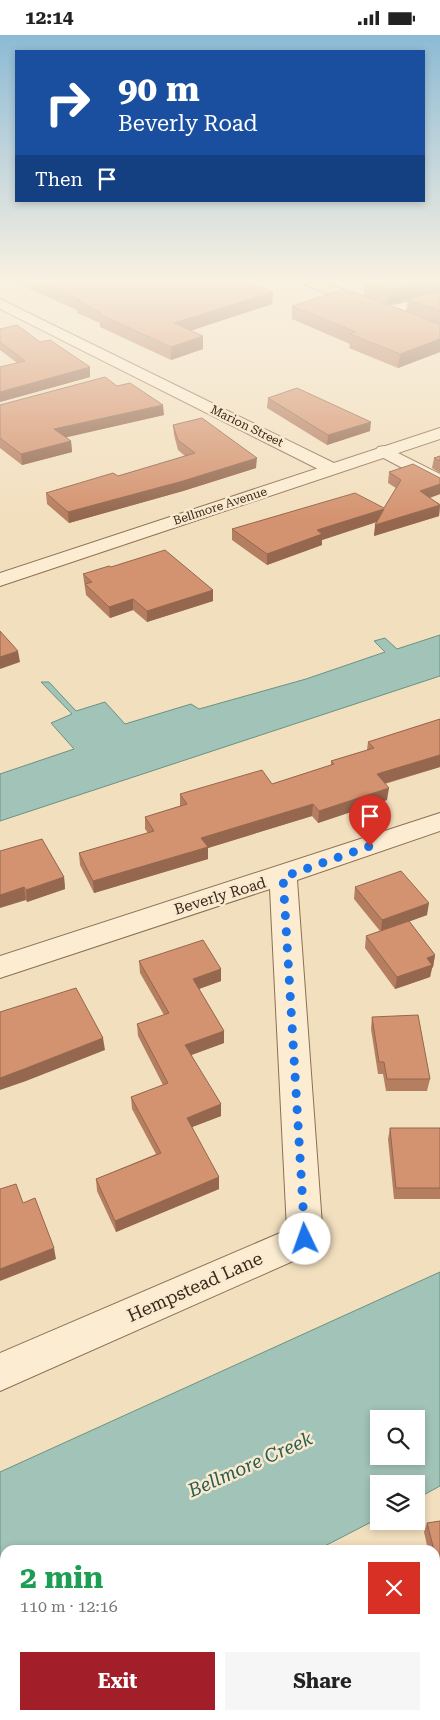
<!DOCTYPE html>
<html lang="en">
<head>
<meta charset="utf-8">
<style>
  body { margin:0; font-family:"Roboto Serif",serif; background:#f6f6f6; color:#222; height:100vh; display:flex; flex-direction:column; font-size:19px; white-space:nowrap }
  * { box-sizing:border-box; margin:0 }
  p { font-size:16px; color:#767676 }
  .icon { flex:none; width:28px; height:28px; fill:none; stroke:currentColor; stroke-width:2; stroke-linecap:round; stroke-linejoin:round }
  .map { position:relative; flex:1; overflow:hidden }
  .details { position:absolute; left:0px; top:1510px; width:440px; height:175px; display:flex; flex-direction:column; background:#fff; border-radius:15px 15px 0 0; box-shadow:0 2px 8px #0003 }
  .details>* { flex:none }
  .banner { position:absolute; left:15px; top:15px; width:410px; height:152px; border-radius:0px; box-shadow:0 2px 8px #0003; background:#1a4fa0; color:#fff; overflow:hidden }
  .buttons { position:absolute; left:370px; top:1375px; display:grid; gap:10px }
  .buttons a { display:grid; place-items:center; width:55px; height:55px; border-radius:0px; background:#fff; box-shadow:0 2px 8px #0003; font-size:25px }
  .pin { position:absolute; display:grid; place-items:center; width:42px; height:42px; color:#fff; margin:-51px -21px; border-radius:50% 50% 50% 0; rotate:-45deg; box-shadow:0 0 5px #0007 }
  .pin .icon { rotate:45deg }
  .me { position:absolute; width:55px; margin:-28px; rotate:357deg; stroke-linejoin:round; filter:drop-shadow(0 0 4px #0008) }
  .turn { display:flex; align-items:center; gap:18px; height:105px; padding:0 20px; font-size:22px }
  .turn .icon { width:65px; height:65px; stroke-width:2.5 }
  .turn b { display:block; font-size:35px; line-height:42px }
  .then { display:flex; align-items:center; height:48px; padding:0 20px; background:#0003; gap:10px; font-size:19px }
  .round { display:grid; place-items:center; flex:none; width:52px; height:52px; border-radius:0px; background:#f6f6f6 }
  .headline { display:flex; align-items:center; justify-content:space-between; height:85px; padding:0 20px }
  h1 { font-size:30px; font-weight:700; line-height:38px; color:#1e9e55 }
  .action { display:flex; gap:10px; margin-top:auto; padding:10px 20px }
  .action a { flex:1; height:58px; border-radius:0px; background:#a21f29; color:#fff; font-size:20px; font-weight:700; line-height:58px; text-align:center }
  .action a+a { background:#f6f6f6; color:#222 }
  .status { display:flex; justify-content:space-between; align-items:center; height:35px; padding:0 25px; background:#fff; direction:ltr }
  .status svg { height:14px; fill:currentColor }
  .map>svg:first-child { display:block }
  .water { fill:#a2c3b7; stroke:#689285; fill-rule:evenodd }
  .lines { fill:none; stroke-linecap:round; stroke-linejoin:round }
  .minor-casing { stroke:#8d6f55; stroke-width:2 }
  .tertiary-casing { stroke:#8d6f55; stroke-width:2 }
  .primary-casing { stroke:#5a3d2a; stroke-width:2 }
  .minor { fill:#fcedd2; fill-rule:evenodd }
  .tertiary { fill:#fcedd2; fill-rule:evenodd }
  .primary { fill:#fad292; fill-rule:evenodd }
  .wall { fill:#b67e60; fill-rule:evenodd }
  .shaded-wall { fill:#94674e }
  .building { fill:#d49370; stroke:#94674e }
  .route { stroke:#1a73e8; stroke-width:9; stroke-dasharray:0 16.2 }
  .labels { text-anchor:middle; stroke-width:5; stroke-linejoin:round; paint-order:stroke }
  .far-street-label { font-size:12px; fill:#3a281b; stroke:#f9eacf }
  .street-label { font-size:15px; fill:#3a281b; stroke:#f9eacf }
  .near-street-label { font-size:18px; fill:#3a281b; stroke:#f9eacf }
  .near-water-label { font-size:19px; font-style:italic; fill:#295c55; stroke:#f9eacf }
</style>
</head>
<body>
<div class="status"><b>12:14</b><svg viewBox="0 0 49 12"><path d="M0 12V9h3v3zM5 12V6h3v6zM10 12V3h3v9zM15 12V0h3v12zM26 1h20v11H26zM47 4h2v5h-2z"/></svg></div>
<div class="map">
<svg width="440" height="1685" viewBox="0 0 440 1685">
  <rect width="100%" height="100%" fill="#f2dfbe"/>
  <!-- water -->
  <g class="water">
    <path d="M440,600V641L0,786V739L74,714L51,688L72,679L41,647H49L76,676L105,667L125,689L191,669L199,674L306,644L385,617L374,606L385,603L397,614Z"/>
    <path d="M440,1237V1451L416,1464V1449H379V1483L317,1515H5V1676L0,1679V1437ZM379,1384H416V1421H379Z"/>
  </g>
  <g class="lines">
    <defs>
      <g id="minor">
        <path d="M440,259V267L386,280L379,276L381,273Z"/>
        <path d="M0,264L338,430L341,434L338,438H326L0,274Z"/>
        <path d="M384,411L440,439V453L378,420L375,416L378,412Z"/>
        <path d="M440,778V796L297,845L323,1204L318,1215L0,1356V1318L287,1195L270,854L0,943V921Z"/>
        <path d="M220,1680H273L271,1685H218Z"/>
        <path d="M289,1680H335L336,1685H290Z"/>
      </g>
      <path id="tertiary" d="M440,393V404L0,551V538Z"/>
      <path id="primary" d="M301,246H321L440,292V302L303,249Z"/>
    </defs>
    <!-- minor casing -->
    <use href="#minor" class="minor-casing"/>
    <!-- tertiary casing -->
    <use href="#tertiary" class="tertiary-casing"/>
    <!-- primary casing -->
    <use href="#primary" class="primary-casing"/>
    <!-- minor -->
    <use href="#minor" class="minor"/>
    <!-- tertiary -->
    <use href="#tertiary" class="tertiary"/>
    <!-- primary -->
    <use href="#primary" class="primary"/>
  </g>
  <!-- wall -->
  <g class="wall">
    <path d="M11,246H244L272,269L190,296L203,314L171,325L100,292V288L77,278V275Z"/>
    <path d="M353,246H440V317L398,333L349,313L350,309L292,284V271L364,260V250ZM408,265L406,276L388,270Z"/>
    <path d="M0,294L40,307L90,332V342L0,367V332L17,328L0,315Z"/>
    <path d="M117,351L164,380L65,402L71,406L72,417L22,430L0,413V370Z"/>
    <path d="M268,363L370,396L327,410L267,373Z"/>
    <path d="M173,390L256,433L183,456L69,488L47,469L46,458L118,441L185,421L178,415L174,400Z"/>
    <path d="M440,421V438L432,433L434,423Z"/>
    <path d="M389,437L440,443V459L430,463L440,469L439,481L374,501L376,487L322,505V510L267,530L232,505V494L384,473L396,453L388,448Z"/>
    <path d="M111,532L213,566L147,587L133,575L110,583L86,560L83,539Z"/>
    <path d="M440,684V732L385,749L387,765L318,788L312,781L208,813V824L94,858L80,830L79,818L148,798L145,794V782L180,771V759L272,749L331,730V726L367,715L368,707Z"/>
    <path d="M0,816L64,842L65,854L27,867Z"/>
    <path d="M355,852L427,880L409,886L435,920L433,932L432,933L430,942L395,954L365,913L366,901L380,896L354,864Z"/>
    <path d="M139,926L221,934V946L199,954L224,996V1008L191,1020L221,1081L192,1092L219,1154L116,1197L97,1156L96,1144L156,1119L132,1074L131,1062L163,1050L138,1001L137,989L164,980L140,938Z"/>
    <path d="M372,982L430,1044L427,1056H386L383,1039H378L371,994Z"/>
    <path d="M390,1093H440V1164H394L388,1104Z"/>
    <path d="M440,1486V1561L435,1542V1515H428L424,1497L427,1488Z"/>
  </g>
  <!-- shaded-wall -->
  <g class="shaded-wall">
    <path d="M436,246H440V258L408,264V265L387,270L388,256Z"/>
    <path d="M273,257L272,269L174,301V288Z"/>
    <path d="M203,301V314L171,325V312Z"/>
    <path d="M440,304V317L398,333L400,319Z"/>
    <path d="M90,332V342L0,367V357Z"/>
    <path d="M163,370L164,380L55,405L54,394Z"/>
    <path d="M371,387L370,396L327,410L328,400Z"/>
    <path d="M71,406L72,417L22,430L21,419Z"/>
    <path d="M257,423L256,433L183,456L69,488L68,477Z"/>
    <path d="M440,449V459L419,466L420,456Z"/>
    <path d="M440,470L439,481L374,501L375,490Z"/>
    <path d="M384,474L383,485L322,505V510L267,530V519L317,495Z"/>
    <path d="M213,555V566L147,587V576Z"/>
    <path d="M133,564V575L110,583L109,572Z"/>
    <path d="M18,616L20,627L0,634V622Z"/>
    <path d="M440,720V732L375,751L377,739Z"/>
    <path d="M389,753L387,765L318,788L319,776Z"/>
    <path d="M313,769L312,781L208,813V824L94,858L93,846L201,803Z"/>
    <path d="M64,842L65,854L27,867L26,855Z"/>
    <path d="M24,852L26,865L0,873V860Z"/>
    <path d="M429,868L427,880L381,897L382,885Z"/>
    <path d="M435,920L433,932L432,933L430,942L395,954L397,942L427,923Z"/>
    <path d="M221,934V946L193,956V944Z"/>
    <path d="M224,996V1008L186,1022L185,1010Z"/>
    <path d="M103,1003L105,1015L26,1046L0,1055V1043Z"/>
    <path d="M221,1069V1081L187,1094V1083Z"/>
    <path d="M219,1142V1154L116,1197L115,1186Z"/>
    <path d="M54,1213L56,1224L0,1246V1234Z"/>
  </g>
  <!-- building -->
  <g class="building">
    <path d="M36,246H244L273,257L174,288L203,301L171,312L99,279L100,277L77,266L80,265Z"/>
    <path d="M369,246H436L388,256L365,247Z"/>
    <path d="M345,254L440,289V304L400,319L350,299L356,297L292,271Z"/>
    <path d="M440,256V276L408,264Z"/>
    <path d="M17,290L40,307L50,305L90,332L0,357V332L25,326L0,307V294Z"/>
    <path d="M105,342L117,351L130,348L163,370L54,394L71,406L21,419L0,403V370Z"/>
    <path d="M297,353L371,387L328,400L268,363Z"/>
    <path d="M202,383L257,423L183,446L68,477L46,458L113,438L118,441L195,418L178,405L173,390Z"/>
    <path d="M440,421V426L434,423Z"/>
    <path d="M413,429L440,443V449L420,456L440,470L375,490L384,474L317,495L322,499L267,519L232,494L355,458L384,473L401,445L389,437Z"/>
    <path d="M165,515L213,555L147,576L133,564L109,572L85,549L92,547L83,539L109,531L111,532Z"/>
    <path d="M0,596L18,616L0,622Z"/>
    <path d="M440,684V720L377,739L389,753L319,776L313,769L201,803L208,812L93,846L79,818L154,796L145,782L187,769L180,759L262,735L272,749L334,729L331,726L374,713L368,707Z"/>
    <path d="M42,804L64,842L26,855L24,852L0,860V816Z"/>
    <path d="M401,836L429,868L382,885L355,852Z"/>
    <path d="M409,886L435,920L427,923L432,930L397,942L366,901Z"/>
    <path d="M203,905L221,934L193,944L224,996L185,1010L221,1069L187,1083L219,1142L115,1186L96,1144L161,1118L131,1062L168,1048L137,989L169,978L139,926Z"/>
    <path d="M76,953L103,1003L24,1034L0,1043V977Z"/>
    <path d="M418,980L430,1044H387L384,1027H379L372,982Z"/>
    <path d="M390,1093H440V1153H396Z"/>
    <path d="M16,1149L23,1168L35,1163L54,1213L0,1234V1154Z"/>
    <path d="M440,1486V1540L435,1520V1515H434L427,1488Z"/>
  </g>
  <!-- sky -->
  <linearGradient id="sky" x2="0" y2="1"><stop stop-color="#8cbad4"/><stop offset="0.51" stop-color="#f9f1e2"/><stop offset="1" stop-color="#f9f1e2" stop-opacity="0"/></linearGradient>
  <rect width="440" height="482" fill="url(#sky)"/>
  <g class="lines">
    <!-- route -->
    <path class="route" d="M305,1204L283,842L370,811"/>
  </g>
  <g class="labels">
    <!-- far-street labels -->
    <g class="far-street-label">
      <text transform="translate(247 391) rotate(26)" y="4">Marion Street</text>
      <text transform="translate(220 471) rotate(-18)" y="4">Bellmore Avenue</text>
    </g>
    <!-- street labels -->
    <g class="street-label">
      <text transform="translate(220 861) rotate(-17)" y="5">Beverly Road</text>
    </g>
    <!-- near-street labels -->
    <g class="near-street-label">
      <text transform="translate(195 1252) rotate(-24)" y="6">Hempstead Lane</text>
    </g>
    <!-- near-water labels -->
    <g class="near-water-label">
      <text transform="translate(250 1429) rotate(-24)" y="7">Bellmore Creek</text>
    </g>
  </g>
</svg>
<div class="buttons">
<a><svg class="icon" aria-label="search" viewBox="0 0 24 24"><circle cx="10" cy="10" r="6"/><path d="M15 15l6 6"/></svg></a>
<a><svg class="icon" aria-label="layers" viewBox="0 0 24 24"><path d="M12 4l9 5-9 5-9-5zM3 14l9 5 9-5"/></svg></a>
</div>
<div class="pin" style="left:370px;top:811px;background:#d93025"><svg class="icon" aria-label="arrive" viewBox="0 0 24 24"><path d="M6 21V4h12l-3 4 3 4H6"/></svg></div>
<svg class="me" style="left:305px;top:1204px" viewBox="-20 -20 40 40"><circle r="19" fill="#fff"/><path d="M0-13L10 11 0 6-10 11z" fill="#1a73e8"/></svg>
<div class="banner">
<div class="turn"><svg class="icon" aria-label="right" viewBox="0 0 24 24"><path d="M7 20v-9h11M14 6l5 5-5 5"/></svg><div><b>90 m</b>Beverly Road</div></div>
<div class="then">Then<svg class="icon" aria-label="arrive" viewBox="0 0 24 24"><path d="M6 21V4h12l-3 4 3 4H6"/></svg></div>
</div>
<section class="details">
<div class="headline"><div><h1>2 min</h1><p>110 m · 12:16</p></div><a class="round" style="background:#d93025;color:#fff"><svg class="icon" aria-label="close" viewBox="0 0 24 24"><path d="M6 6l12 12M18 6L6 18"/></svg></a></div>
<div class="action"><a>Exit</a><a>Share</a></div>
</section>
</div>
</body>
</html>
